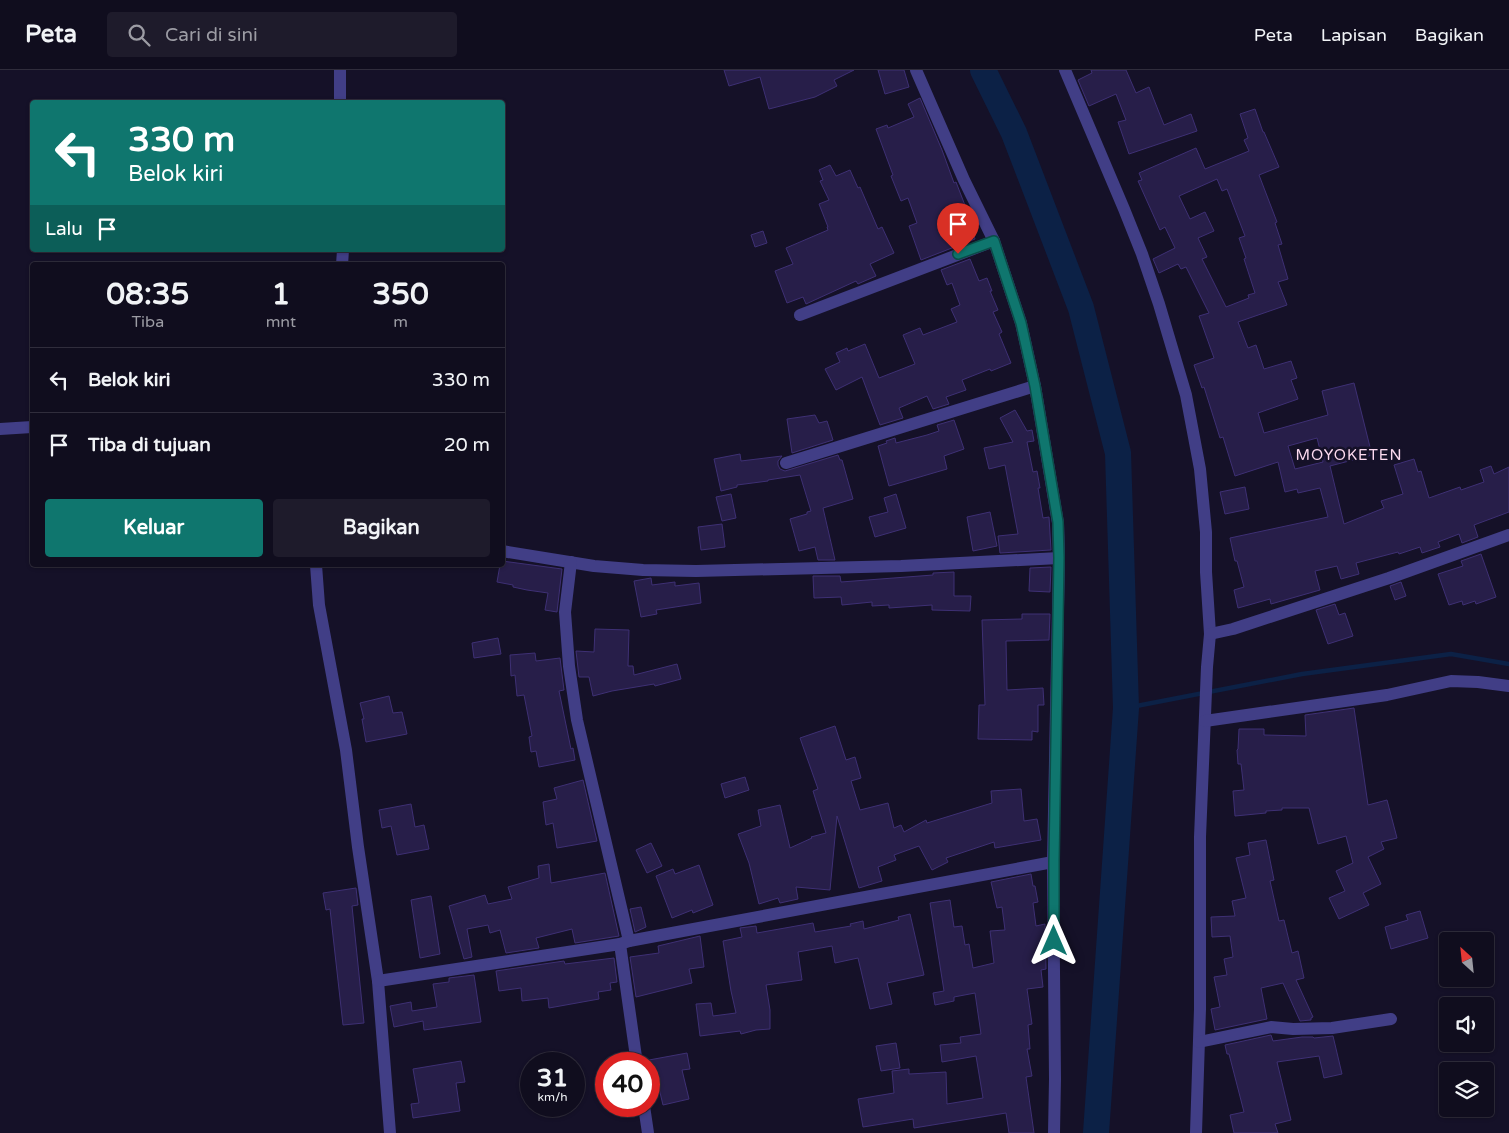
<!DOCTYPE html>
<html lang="id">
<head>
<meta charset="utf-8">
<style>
  body { margin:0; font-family:"Varela Round",sans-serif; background:#1e1b2b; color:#f1f3f6; height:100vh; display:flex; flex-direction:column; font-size:19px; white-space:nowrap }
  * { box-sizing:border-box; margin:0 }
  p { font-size:16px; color:#9c9ca4 }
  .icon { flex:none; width:28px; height:28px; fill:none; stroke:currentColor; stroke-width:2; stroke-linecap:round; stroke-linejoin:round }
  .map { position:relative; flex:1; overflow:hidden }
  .details { position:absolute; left:30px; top:192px; width:475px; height:305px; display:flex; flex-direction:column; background:#100d1e; border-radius:5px; box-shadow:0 1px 4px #0004,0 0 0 1px #302d3c }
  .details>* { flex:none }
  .banner { position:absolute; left:30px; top:30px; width:475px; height:152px; border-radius:5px; box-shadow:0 1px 4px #0004,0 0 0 1px #302d3c; background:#0f766e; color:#fff; overflow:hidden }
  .needle { width:32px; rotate:333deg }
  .fabs { position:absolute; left:1439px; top:862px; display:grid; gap:10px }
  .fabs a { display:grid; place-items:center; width:55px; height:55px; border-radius:5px; background:#100d1e; box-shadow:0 1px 4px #0004,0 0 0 1px #302d3c; font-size:25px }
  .speed { position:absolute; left:520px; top:982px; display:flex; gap:10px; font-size:25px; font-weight:700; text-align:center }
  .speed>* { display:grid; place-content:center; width:65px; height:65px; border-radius:50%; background:#100d1e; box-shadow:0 1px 4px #0004,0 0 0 1px #302d3c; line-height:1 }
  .speed small { font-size:12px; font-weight:400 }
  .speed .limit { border:8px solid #d22; background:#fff; color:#111 }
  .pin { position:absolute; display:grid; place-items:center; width:42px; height:42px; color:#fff; margin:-51px -21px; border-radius:50% 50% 50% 0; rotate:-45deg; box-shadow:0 0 5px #0007 }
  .pin .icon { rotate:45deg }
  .me { position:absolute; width:55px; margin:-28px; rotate:0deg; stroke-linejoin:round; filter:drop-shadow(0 0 4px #0008) }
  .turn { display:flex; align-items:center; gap:18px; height:105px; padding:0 15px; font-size:22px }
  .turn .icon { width:65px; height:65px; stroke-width:2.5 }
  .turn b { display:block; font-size:35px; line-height:42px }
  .then { display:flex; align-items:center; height:48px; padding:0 15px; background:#0003; gap:10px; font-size:19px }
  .eta { display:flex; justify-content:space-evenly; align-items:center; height:85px; text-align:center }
  .eta b { font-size:30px; font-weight:700; line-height:35px }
  .primary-button { display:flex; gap:10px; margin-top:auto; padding:10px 15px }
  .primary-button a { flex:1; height:58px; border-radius:5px; background:#0f766e; color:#fff; font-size:20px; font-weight:700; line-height:58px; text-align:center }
  .primary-button a+a { background:#1e1b2b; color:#f1f3f6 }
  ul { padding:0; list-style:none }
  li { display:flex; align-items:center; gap:15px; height:65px; padding:0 15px; border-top:1px solid #302d3c }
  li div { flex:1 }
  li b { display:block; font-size:19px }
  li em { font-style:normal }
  header { display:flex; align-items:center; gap:30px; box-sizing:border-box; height:70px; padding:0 25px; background:#100d1e; border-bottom:1px solid #302d3c }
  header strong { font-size:24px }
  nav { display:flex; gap:28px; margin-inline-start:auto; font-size:18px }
  .search { width:350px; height:45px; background:#1e1b2b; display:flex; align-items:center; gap:12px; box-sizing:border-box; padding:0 18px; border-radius:5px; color:#9c9ca4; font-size:19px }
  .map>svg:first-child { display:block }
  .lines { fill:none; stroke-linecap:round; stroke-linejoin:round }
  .stream { stroke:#0c2146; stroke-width:4.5 }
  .river { stroke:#0c2146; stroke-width:26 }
  .building { fill:#271e49; stroke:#3e3074; fill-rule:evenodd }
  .minor { stroke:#413e86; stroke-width:12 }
  .route-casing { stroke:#0a4d48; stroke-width:12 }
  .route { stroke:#0f766e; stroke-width:9 }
  .labels { text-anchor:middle; stroke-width:5; stroke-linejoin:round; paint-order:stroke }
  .quarter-label { font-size:15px; letter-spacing:1px; fill:#fedbf1; stroke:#151128 }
</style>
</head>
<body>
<header>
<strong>Peta</strong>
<div class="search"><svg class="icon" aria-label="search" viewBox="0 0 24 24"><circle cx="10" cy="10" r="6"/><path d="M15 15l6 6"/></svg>Cari di sini</div>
<nav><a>Peta</a><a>Lapisan</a><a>Bagikan</a></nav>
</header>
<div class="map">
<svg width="1509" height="1063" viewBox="0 0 1509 1063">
  <rect width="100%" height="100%" fill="#151128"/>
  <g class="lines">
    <!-- stream -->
    <path class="stream" d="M1126,638L1302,604L1451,584L1509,594"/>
    <!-- river -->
    <path class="river" d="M983,0L1014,63L1081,238L1118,383L1126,638L1096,1063"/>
  </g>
  <!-- building -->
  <g class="building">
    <path d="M724,0H854L834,10L837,16L815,27L769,39L760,7L729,16Z"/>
    <path d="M878,0H904L909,17L885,24Z"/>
    <path d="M1091,0H1126L1136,23L1149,17L1164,55L1191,44L1197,61L1129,84L1118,52L1126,50L1116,24L1089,36L1078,10L1092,3Z"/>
    <path d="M920,28L942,80L954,113L956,112L966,138L968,137L978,158L972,160L975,169L921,190L909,156L917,153L908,128L901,131L891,106L893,105L876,59L887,55L888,58L914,47L908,34Z"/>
    <path d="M1255,39L1263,62H1264L1279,97L1259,105L1277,152L1275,153L1282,174L1278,175L1288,209L1278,212L1287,235L1238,252L1248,278L1256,275L1264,299L1291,291L1297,308L1291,310L1298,329L1258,343L1264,363L1328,345L1322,321L1354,313L1372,385L1330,396L1344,454L1384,438L1381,431L1403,424L1394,395L1414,389L1418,402L1421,401L1429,428L1460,417L1461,420L1484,412L1480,400L1491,396L1494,404L1509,397V442L1474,455L1478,467L1462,473L1459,464L1438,472L1440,477L1422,483L1420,477L1399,484L1398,482L1356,493L1359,504L1341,509L1337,496L1315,501L1320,520L1271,534L1270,529L1238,538L1234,520L1244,517L1237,491H1235L1230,468L1328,447L1320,418L1298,423L1297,419L1285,422L1278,392L1235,406L1223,367L1220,368L1204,317L1202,318L1194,295L1214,288L1199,246L1209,243L1186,197L1181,199L1178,194L1159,203L1153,189L1175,178L1165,157L1160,160L1138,111L1142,110L1139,103L1196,78L1205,99L1249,81L1244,70L1248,68L1240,44ZM1217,109L1222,121L1227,119L1245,166L1239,168L1246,188L1244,189L1255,223L1248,225L1249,228L1226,237L1202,189L1207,187L1198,168L1214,161L1205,142L1190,149L1179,126ZM1317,368L1323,392L1295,399L1288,376Z"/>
    <path d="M830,95L836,106L850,100L858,118L860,117L878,159L882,157L894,183L870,194L876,206L860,213L858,214L856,211L806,234L803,227L787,233L775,201L793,194L786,178L828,160L827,157H828L819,134L829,130L820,111L823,110L819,100Z"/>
    <path d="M763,161L767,173L755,177L751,165Z"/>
    <path d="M970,189L979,211L987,208L992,221H990L998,240L993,242L1002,262L999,264L1011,293L991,301L990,299L962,310L966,320L946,327L949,334L933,339L927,326L899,338L903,348L880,355L862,307L836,320L825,299L840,292L836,283L847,278L848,281L865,274L879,308L915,294L903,265L920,258L923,265L957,252L951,239L960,235L952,213L947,215L941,200Z"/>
    <path d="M1015,340L1027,361L1032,360L1034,371L1027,372L1033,402L1037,401L1040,418H1038L1043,448L1049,447L1051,480L1000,483L998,466L1018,464L1005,395L989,399L984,378L1013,372L1000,348Z"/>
    <path d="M815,345L819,353L827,351L833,370L792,383L787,349Z"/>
    <path d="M954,350L964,379L944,386L947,399L889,416L878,376L887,373L886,371L895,368L896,373L927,365L939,361L937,355Z"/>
    <path d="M740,384L741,391L782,386L778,391V395L780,399L785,401L838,385L840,390H842L853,429L823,438L835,490H818L815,477L799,481L790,449L807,444V442L811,441L800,405L768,410V411L737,415V417L721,421L714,389Z"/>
    <path d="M1245,417L1249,439L1225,444L1220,422Z"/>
    <path d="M731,424L736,448L722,451L716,427Z"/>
    <path d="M896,424L906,458L875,467L869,447L888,442L884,428Z"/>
    <path d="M990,442L997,476L973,481L967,447Z"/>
    <path d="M722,454L725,477L701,480L698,457Z"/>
    <path d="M1481,484L1496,527L1476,534L1475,531L1463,535L1462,531L1449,535L1438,504L1463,496L1461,491Z"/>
    <path d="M502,491L562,499L557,542L545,540L548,523L527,520L513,517V515L497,512L500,495H502Z"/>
    <path d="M1051,497L1050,522L1029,521L1030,498Z"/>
    <path d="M954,502V526H971L970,541L932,540V535L889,538V535L872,536V532L842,535L841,527L814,528L813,506H840L841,512L933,505V503Z"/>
    <path d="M651,508L652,515L675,512V516L699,513L701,533L656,540L657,544L641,547L634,511Z"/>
    <path d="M1401,512L1406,526L1395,530L1390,516Z"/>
    <path d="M1335,534L1339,545L1345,543L1353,566L1328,574L1316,540Z"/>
    <path d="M1022,544H1050L1049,570L1006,571L1007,620L1043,618L1044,635H1038V662L1032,661V670L978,669L979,635H985L982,550L1022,549Z"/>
    <path d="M595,559L629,560L628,596H633L634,605L677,594L681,609L655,616L654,614L612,621L593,626L589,607H579L576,581L594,582Z"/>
    <path d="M498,568L501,584L474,588L472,573Z"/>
    <path d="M535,583L536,591L560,588L564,620L559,621L571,679L573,678L575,690L539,697L536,681L531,682L529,667L532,666L524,625L517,626L515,605L511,606L510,585Z"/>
    <path d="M389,626L393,643L402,642L407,664L366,672L362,649H364L360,633Z"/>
    <path d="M1354,638L1368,735L1387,730L1397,768L1381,772L1384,779L1368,787L1381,814L1363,823L1369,835L1339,849L1329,828L1345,821L1336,801L1353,793L1346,766L1318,774L1309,738H1282V740L1266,741V743L1235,746L1233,721L1244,720L1241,694H1238L1237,680L1238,679L1239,659H1264V665L1306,666L1305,645Z"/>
    <path d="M835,656L846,690L855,687L861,708L851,711L860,740L888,733L894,758L901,755L904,762L926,750L927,753L992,733L991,721L1021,719L1024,751L1037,749L1041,770L995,778L994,772L946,788L948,792L932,800L919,776L894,785L896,790L878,797L882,811L859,818L837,746L830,820L796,817L798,829L780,833L778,828L759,834L749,793L738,764L761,756L758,740L780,735L790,778L812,768L811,767L826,763L813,721L818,719L800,668Z"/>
    <path d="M745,707L749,720L725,728L721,714Z"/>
    <path d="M583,710L597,771L557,778L553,753L546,755L543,732L557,729L554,718Z"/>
    <path d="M411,734L415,757L424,755L429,779L397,785L391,756L382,758L379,740Z"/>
    <path d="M1266,770L1274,810L1270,811L1279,851L1284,850L1292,883L1298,881L1304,908L1296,910L1313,947L1311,948V950L1300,951L1283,913L1261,918L1267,949L1215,960L1211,939L1220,937L1214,907L1227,905L1224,889L1233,887L1230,866L1212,867L1211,847L1235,846L1232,831L1246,828L1236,788L1250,785L1248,773Z"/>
    <path d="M651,773L662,796L647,803L636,780Z"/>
    <path d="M549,794L551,813L605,803L619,866L575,873L572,859L536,868L539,878L506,883L500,860L490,863L488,855L467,859L472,887L464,889L449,836L485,825L488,834L512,829L508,817L539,808L538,796Z"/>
    <path d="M699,795L713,835L693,843L692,840L672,848L656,806L673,799L675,804Z"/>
    <path d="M1031,804L1033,816H1035L1038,832L1033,833L1036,856L1045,854L1046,899L1041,900L1043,917L1027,919L1032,954L1028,955L1030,979H1027L1032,1006L1026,1007L1034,1063H1009L1006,1043L914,1058L913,1049L863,1057L858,1029L894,1023L892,1001L909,999V1004L946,1002L947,1034L983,1028L976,986L942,992L940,975L961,973L960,967L981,964L975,923L954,927V931L935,935L933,923L944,921L930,833L950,830L954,857L962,856L965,875L969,874L973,898L994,893L990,861L1005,860L1002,837L997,838L991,812Z"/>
    <path d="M356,818L358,835L352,836L364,953L343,955L330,839L326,840L323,823Z"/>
    <path d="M431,826L440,884L420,888L411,830Z"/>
    <path d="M641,837L646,857L635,862L630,839Z"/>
    <path d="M1420,841L1428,868L1391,879L1385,857L1408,850L1406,845Z"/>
    <path d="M910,844L924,905L887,913L892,934L870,939L858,888L835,893L832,876L798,882L802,910L766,915L770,940V959L756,960L741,964L740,961L700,966L696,934L711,933L713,946L736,943L731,921L723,871L742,867L740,858L756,856L757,863L813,853L815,862L851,856L850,854L863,851L864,859L899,850L898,847Z"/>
    <path d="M700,866L704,897L689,899L692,913L636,927L630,887L659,883L658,876Z"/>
    <path d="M614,888L617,912L610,913L611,920L598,922L599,929L549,938L548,928L522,931L521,918L499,921L496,901L564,891L565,894Z"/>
    <path d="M474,905L481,952L424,960L423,951L394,957L390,936L411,932L412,941L437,937L433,914L449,912V908Z"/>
    <path d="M1271,965L1273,971L1302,967H1313L1314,968L1333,966L1342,1004L1324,1008L1319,986L1277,992L1291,1050L1275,1054L1278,1063H1234L1230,1045L1244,1042L1229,984H1227L1225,975Z"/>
    <path d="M896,973L900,998L881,1001L876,976Z"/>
    <path d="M687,983L690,999L682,1000L689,1029L663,1035L656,1006L649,1007V990Z"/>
    <path d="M461,991L465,1012L456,1013L460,1041L413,1048L411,1034L419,1033L413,999Z"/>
  </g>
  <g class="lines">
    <!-- minor -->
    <g class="minor">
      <path d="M916,0L964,110L994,171L1021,253L1035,316L1058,453L1059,488L1053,792L1055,1009L1054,1063"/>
      <path d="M1065,0L1124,139L1142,184L1159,234L1186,325L1200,399L1206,462V502L1210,564L1207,597L1200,767V939L1196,1063"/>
      <path d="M340,32V0"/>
      <path d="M342,195L343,180"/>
      <path d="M800,245L994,171"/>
      <path d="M0,359L32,357"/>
      <path d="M786,393L1035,316"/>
      <path d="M502,481L594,496L643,500L696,501L901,496L1059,488"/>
      <path d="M571,492L565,542L569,596L577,650L629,871"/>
      <path d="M316,495L319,535L346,680L358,777L378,911L390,1063"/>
      <path d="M1210,564L1233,559L1389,508L1509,465"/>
      <path d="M1205,651L1387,625L1451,611L1478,612L1509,616"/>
      <path d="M620,874L637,994"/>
      <path d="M378,911L620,874L629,871L1053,792"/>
      <path d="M1199,972L1271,957L1293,959L1332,958L1391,949"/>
      <path d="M644,1036L648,1063"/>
    </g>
  </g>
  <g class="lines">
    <defs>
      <path id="route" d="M958,184L994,171L1021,253L1035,316L1058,452L1059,488L1054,792V871"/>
    </defs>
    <!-- route casing -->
    <use href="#route" class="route-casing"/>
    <!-- route -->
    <use href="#route" class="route"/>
  </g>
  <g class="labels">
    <!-- quarter labels -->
    <g class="quarter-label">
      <text x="1349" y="390">MOYOKETEN</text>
    </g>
  </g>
</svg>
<div class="fabs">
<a><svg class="needle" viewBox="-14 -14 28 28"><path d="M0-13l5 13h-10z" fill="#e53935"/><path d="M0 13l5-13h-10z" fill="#9c9ca4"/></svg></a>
<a><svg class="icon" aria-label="sound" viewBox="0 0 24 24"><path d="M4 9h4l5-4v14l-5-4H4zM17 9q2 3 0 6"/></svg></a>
<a><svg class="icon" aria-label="layers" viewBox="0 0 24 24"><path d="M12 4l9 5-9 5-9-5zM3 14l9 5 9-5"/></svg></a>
</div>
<div class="speed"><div>31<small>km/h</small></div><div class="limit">40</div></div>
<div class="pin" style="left:958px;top:184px;background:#d93025"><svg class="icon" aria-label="arrive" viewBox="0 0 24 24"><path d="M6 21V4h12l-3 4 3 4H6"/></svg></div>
<svg class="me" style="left:1054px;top:871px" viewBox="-20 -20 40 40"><path d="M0-17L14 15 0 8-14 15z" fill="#0f766e" stroke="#fff" stroke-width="4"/></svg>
<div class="banner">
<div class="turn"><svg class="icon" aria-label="left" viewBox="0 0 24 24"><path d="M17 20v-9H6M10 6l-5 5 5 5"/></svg><div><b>330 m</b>Belok kiri</div></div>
<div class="then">Lalu<svg class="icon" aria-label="arrive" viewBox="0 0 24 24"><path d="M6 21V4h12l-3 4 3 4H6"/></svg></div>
</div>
<section class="details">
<div class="eta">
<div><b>08:35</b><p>Tiba</p></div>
<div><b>1</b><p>mnt</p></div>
<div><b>350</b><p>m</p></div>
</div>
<ul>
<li><svg class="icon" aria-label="left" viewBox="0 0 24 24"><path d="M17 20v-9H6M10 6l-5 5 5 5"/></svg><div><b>Belok kiri</b></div><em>330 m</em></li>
<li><svg class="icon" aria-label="arrive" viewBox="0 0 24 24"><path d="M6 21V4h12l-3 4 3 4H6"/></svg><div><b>Tiba di tujuan</b></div><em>20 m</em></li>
</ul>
<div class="primary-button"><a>Keluar</a><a>Bagikan</a></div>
</section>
</div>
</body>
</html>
